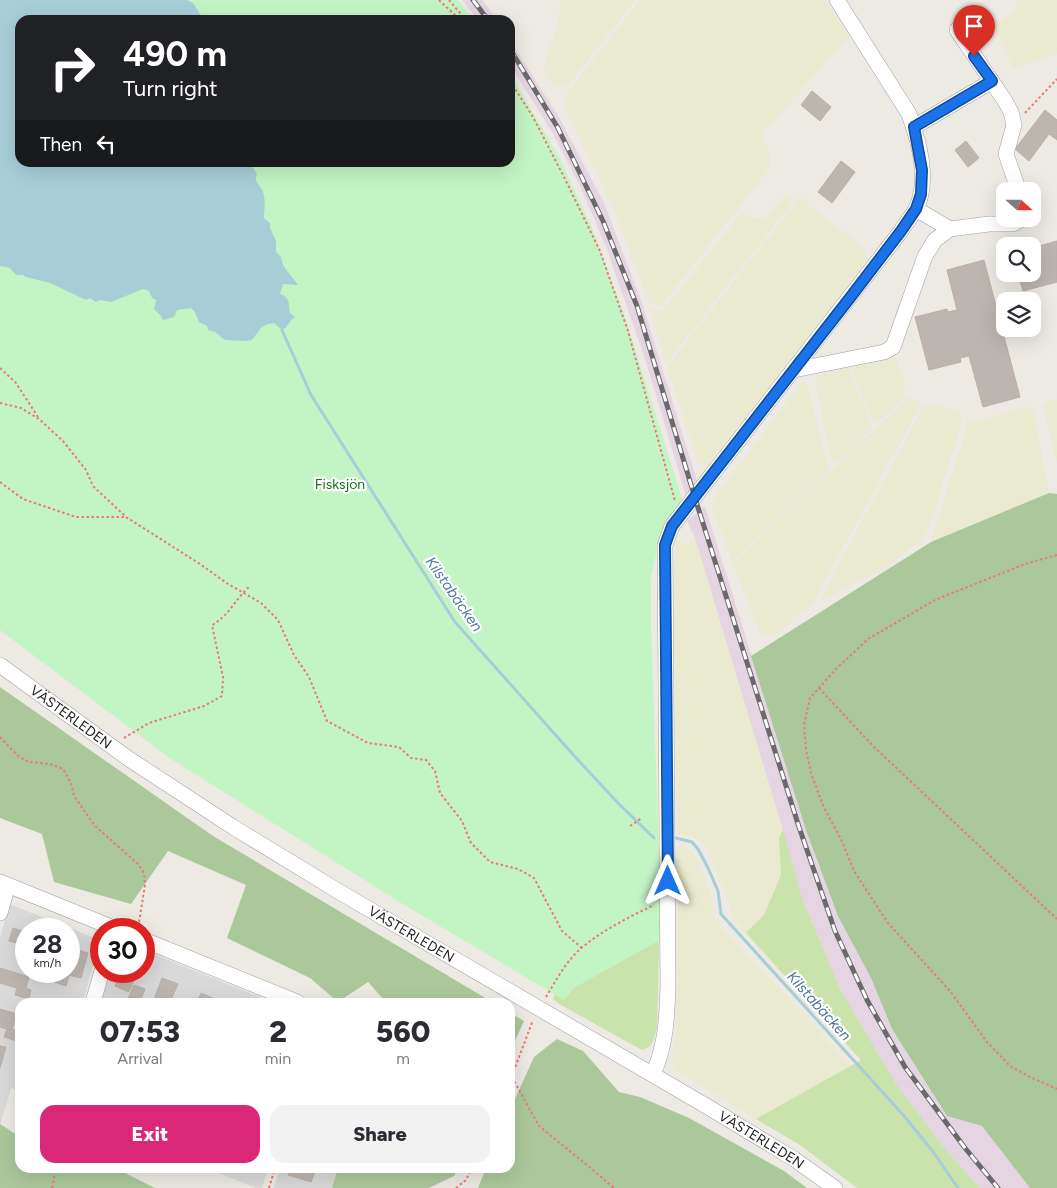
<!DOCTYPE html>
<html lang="en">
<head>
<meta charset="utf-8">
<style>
  body { margin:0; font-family:Figtree,sans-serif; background:#f2f2f3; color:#2b2b33; height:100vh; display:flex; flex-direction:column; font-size:19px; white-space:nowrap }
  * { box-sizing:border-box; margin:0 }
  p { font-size:16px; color:#7c7c81 }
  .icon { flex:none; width:28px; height:28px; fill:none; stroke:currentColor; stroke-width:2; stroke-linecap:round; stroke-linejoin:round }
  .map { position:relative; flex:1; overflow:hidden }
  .side { position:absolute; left:15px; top:998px; width:500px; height:175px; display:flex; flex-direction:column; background:#fff; border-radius:15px; box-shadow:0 5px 20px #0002 }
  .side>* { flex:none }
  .hud { position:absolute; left:15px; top:15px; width:500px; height:152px; border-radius:15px; box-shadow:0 5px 20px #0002; background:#202124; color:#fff; overflow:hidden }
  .needle { width:32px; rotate:111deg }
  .fabs { position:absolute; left:996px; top:182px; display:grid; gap:10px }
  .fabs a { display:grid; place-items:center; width:45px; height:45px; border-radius:10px; background:#fff; box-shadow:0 5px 20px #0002; font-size:25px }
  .speed { position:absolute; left:15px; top:918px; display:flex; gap:10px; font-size:25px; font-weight:700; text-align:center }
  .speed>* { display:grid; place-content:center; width:65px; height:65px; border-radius:50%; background:#fff; box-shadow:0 5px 20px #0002; line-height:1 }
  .speed small { font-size:12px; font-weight:400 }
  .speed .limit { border:8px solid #d22; background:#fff; color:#111 }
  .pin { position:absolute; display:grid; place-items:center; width:42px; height:42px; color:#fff; margin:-51px -21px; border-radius:50% 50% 50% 0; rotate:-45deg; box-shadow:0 0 5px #0007 }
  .pin .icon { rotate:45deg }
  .me { position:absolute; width:55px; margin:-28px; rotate:0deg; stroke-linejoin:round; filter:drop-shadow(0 0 4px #0008) }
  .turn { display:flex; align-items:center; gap:18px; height:105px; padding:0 25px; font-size:22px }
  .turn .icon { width:65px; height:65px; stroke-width:2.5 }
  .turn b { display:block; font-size:35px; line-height:42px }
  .then { display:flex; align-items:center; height:48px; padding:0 25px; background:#0003; gap:10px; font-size:19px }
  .eta { display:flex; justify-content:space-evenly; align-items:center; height:85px; text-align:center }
  .eta b { font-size:30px; font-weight:800; line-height:35px }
  .action { display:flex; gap:10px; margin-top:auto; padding:10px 25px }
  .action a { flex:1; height:58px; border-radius:15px; background:#db2777; color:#fff; font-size:20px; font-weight:800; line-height:58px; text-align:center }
  .action a+a { background:#f2f2f3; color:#2b2b33 }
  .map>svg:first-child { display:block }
  .residential { fill:#dad9d9; fill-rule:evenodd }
  .industrial { fill:#e5d5e3 }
  .farmland { fill:#e9eacf }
  .grass { fill:#cae3ad }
  .forest { fill:#abc89b }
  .park { fill:#c3f4c4 }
  .water { fill:#a7ced7 }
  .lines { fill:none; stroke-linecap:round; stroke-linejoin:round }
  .stream { stroke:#a7ced7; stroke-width:3 }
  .building { fill:#bdb5b0; stroke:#bdafa7 }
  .minor-casing { stroke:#a0a0a0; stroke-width:16 }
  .path { stroke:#ec7a74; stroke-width:2; stroke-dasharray:2.5 2.5; stroke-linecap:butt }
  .minor { stroke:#fff; stroke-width:15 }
  .rail-casing { stroke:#6a6a6a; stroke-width:5 }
  .rail { stroke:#fff; stroke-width:3; stroke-dasharray:9; stroke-linecap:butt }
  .route-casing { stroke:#114b97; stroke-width:12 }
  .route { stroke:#1a73e8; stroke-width:9 }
  .labels { text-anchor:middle; stroke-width:4.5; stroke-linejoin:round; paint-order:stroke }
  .park-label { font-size:14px; fill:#156f18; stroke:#fff }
  .street-label { font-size:14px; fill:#1c1c1c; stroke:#fff }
  .water-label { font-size:15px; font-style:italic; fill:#4f799b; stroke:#fff }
</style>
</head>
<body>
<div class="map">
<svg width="1057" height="1188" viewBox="0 0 1057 1188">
  <rect width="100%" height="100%" fill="#ede9e3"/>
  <!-- residential -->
  <g class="residential">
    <path d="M9,904L100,940L83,1002H20V1091L11,1088L0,1125V938ZM26,929H69V971H26Z"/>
    <path d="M144,950L272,1002H100L110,971H144Z"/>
    <path d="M206,1168H268L262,1188H256Z"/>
    <path d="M280,1168H338L332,1188H274Z"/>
  </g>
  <!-- industrial -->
  <g class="industrial">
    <path d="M462,0H482L497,20H478Z"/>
    <path d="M510,40L560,119L604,203L642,303L698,484L686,496L647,365L608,252L581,188L552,132L510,65Z"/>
    <path d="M705,506L806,830L871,978L892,1029L947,1116L982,1126L1030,1188H980L947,1151L897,1085L840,989L803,900L695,538L687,521Z"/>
  </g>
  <!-- farmland -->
  <g class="farmland">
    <path d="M561,0H635L567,86L558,87L548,79L544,67L558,22Z"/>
    <path d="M640,0H825L849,37L764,131L761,139L768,149L771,159L769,169L660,307L650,303L611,203L574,126L564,108L565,96Z"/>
    <path d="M1017,0H1057V53L1014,68L994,26L1016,10Z"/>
    <path d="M787,194L794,200L666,363L650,309L660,311L665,308L742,212L753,218H764Z"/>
    <path d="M800,198L865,249L867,260L708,464L701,466L698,463L667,367Z"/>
    <path d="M895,357L905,383L904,395L901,400L874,425L853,371L855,367Z"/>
    <path d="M848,367L872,428L837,462H833L831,460L816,383L818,376Z"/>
    <path d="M805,382L807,384L829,470L732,562L712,506L713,500L801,383Z"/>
    <path d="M909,397L921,404L816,597L813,605L799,613L778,633L768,637L760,634L733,564Z"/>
    <path d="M1057,399V462L1043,404Z"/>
    <path d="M927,404L957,410L961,415V424L929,527L921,540L885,568L821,601L823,594L924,407Z"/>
    <path d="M1025,406L1033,410L1049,493L931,542L968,424Z"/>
    <path d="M677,537L685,545L695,538L783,830L779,838L781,875L764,915L746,933L733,918L725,892L712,859L702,841L693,837L677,834L673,569Z"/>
    <path d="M677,847L691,851L701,868L710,893L713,916L735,942L851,1066L756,1119L674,1069L672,1060L676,1032L677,986Z"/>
  </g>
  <!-- grass -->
  <g class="grass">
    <path d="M783,830L803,900L840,989L897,1085L947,1151L980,1188H857L800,1145L756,1119L861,1060L746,933L764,915L781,875L779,838Z"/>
    <path d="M656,912L659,948L657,1028C654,1038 653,1047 642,1050L561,1005L553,999L557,988Z"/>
  </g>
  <!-- forest -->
  <g class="forest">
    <path d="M1049,493L1057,494V1188H1030L982,1126L947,1116L892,1029L871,978L838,916L806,830L751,656L931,542Z"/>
    <path d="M0,687L213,836L492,1002H386L368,982L338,1002L310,978L227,938L246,885L168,851L131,904L54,882L42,834L0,818Z"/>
    <path d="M510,1013L524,1021L510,1052Z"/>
    <path d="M557,1039L583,1051L619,1092L640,1097L689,1118L784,1171L807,1188H478L486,1168H510V1110L534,1057Z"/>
    <path d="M0,1124L20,1137V1168H115L155,1188H0Z"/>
    <path d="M338,1168H458L454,1176L429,1188H332Z"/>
  </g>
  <!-- park -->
  <path class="park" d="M0,0H458L473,20H20V162H510V73L560,159L592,228L626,320L683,502L660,534L651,578V630L662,939L574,988L564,1000L406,906L171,759L0,630Z"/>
  <!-- water -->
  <path class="water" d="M0,0H187L193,3L202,17L206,18L208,20H20V162L250,163L257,174C253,184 261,184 263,192C266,201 264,210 264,218L270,223V228L276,241V252L281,257C282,269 292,275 298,285L283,284L280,294C291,298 288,303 290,313L295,317C289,320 289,327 282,330L274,323C259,325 260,331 252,340L245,341L225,340L215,332L208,330L207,326L199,322L195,312L191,308L177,310L174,317L163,320L161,316L154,309L156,300L152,298L149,291L143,289L111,302L100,300L96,302L90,298L86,300L50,283L26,277L23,275H16L10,268L0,266Z"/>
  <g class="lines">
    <!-- stream -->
    <g class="stream">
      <path d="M282,330L311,395L455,622L577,759L619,804L654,838"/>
      <path d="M676,838L692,842L698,849L708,868L718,891L721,914L905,1117L934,1153L958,1188"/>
    </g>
  </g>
  <!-- building -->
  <g class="building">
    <path d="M812,91L831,107L820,121L801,105Z"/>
    <path d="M1045,110L1057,120V140L1049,134L1029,161L1015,149Z"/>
    <path d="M966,141L979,158L968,167L955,150Z"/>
    <path d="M841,161L855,172L832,203L818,192Z"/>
    <path d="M1057,241V282L1023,291L1018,274H1032V248Z"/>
    <path d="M984,260L1020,397L983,407L969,356L960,358L961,362L929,370L915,317L947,309L948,312L957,310L947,270Z"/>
    <path d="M13,928L26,932V946L9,941Z"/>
    <path d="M75,949L88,953L81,978L69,975L66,986L54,982L58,971H69Z"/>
    <path d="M0,968L29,977L26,988L31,990L29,999L15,995L17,988L0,983Z"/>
    <path d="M122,971H138L129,992L115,986Z"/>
    <path d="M162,978L178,984L170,1002H153Z"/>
    <path d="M134,985L145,989L140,1002L128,999Z"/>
    <path d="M201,993L215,999L214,1002H197Z"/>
    <path d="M0,1009L17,1014L12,1029L19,1031L16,1041L4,1037L7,1029L0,1027Z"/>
    <path d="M0,1046L6,1047L0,1068Z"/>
    <path d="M290,1168H306L315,1171L311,1182L288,1175Z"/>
  </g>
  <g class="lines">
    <defs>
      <g id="minor">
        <path d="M957,30L1005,101L1011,112L1014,125L1006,154L1017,186L1022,191"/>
        <path d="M914,127L992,81"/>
        <path d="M916,209L950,229"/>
        <path d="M794,370L884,352L893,347L925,256L935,240L950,229L989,224H1013L1022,219"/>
        <path id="s1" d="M0,665L129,759L233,827L338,891L708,1107L794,1159L835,1188"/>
        <path d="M0,882L116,929"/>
        <path d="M0,913L8,885"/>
        <path d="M144,940L297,1002"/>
        <path d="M93,1002L102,971"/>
        <path d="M653,1074C666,1046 667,1017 668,986L665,545L672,526L901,231C905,224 912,216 916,209C930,180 919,142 909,114L837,0"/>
      </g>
    </defs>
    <!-- minor casing -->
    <use href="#minor" class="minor-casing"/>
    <!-- path -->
    <g class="path">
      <path d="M439,0L457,17"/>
      <path d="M449,0L466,20"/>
      <path d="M510,81L533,117L565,179L600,251L628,331L675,501"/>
      <path d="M1025,113L1057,79"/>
      <path d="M0,368L16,383L38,417"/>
      <path d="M0,403L21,408L39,419L63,441L86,470L93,486L126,517L200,564L228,584L261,603L278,620L294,655L309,677L327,721L368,743L399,747L411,758L426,760L435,771L440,793L462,821L471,843L490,862L518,869L534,878L562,931L582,948"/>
      <path d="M0,482L23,499L76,517H126"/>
      <path d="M1057,555L1025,564L935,600L868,639L836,669L810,698L804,725L806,749L811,773L824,808L841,839L854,871L888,923L950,991L987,1042L1010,1066L1030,1077L1057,1089"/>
      <path d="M819,688L872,745L1057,919"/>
      <path d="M0,737L18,756L29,762L50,764L63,769L71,783L74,796L95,826L138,864L144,873L145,885L138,929"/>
      <path d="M124,738L149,723L204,706L222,696L223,677L212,625C229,616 236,598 250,586"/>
      <path d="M630,826L642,818"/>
      <path d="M546,997C555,982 564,965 577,952C597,933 629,917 654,905"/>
      <path d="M512,1077L539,1126L587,1165L614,1188"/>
      <path d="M510,1081L533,1020"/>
      <path d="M52,1188L54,1179L55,1168"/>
      <path d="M269,1188L275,1168"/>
      <path d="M456,1188L466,1180L472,1168"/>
    </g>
    <!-- minor -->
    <use href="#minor" class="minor"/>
    <defs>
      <g id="rail">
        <path d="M473,0L488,20"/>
        <path d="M510,49L558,128L603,221L637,306L695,498L799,827L835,931L867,1000L905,1067L965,1148L998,1188"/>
      </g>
    </defs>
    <!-- rail casing -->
    <use href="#rail" class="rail-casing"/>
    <!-- rail -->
    <use href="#rail" class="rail"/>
  </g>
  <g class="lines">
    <defs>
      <path id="route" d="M668,881L665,545L672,526L849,299L901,231L916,209L921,194L922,170L914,127L992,81L974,56"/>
    </defs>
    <!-- route casing -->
    <use href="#route" class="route-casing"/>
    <!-- route -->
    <use href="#route" class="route"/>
  </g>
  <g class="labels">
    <!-- park labels -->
    <g class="park-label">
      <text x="340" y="489">Fisksjön</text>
    </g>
    <!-- street labels -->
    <g class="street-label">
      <text dy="5" stroke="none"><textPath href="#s1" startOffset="88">VÄSTERLEDEN</textPath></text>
      <text dy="5" stroke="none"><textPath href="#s1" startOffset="492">VÄSTERLEDEN</textPath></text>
      <text dy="5" stroke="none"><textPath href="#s1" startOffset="898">VÄSTERLEDEN</textPath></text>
    </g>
    <!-- water labels -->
    <g class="water-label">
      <text transform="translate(454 594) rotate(55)" y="5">Kilstabäcken</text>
      <text transform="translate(819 1006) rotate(48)" y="5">Kilstabäcken</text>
    </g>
  </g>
</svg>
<div class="fabs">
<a><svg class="needle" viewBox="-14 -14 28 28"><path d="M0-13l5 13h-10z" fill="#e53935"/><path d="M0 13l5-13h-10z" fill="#7c7c81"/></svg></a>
<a><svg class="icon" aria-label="search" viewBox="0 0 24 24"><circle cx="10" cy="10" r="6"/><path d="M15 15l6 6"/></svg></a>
<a><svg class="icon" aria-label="layers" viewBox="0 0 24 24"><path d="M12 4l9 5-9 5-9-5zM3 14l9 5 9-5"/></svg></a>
</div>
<div class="speed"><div>28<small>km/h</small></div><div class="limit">30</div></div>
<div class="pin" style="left:974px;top:56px;background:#d93025"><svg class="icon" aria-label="arrive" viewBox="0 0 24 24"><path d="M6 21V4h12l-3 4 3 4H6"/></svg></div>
<svg class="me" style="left:668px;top:881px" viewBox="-20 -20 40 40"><path d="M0-17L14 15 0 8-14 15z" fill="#1a73e8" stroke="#fff" stroke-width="4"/></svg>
<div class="hud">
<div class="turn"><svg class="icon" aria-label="right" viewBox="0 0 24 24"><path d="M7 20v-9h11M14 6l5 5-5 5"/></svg><div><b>490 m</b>Turn right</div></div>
<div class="then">Then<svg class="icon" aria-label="left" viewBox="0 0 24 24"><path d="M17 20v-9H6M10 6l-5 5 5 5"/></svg></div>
</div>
<section class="side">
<div class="eta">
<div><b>07:53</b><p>Arrival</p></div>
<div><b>2</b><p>min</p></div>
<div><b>560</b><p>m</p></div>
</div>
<div class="action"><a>Exit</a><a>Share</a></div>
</section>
</div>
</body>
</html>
